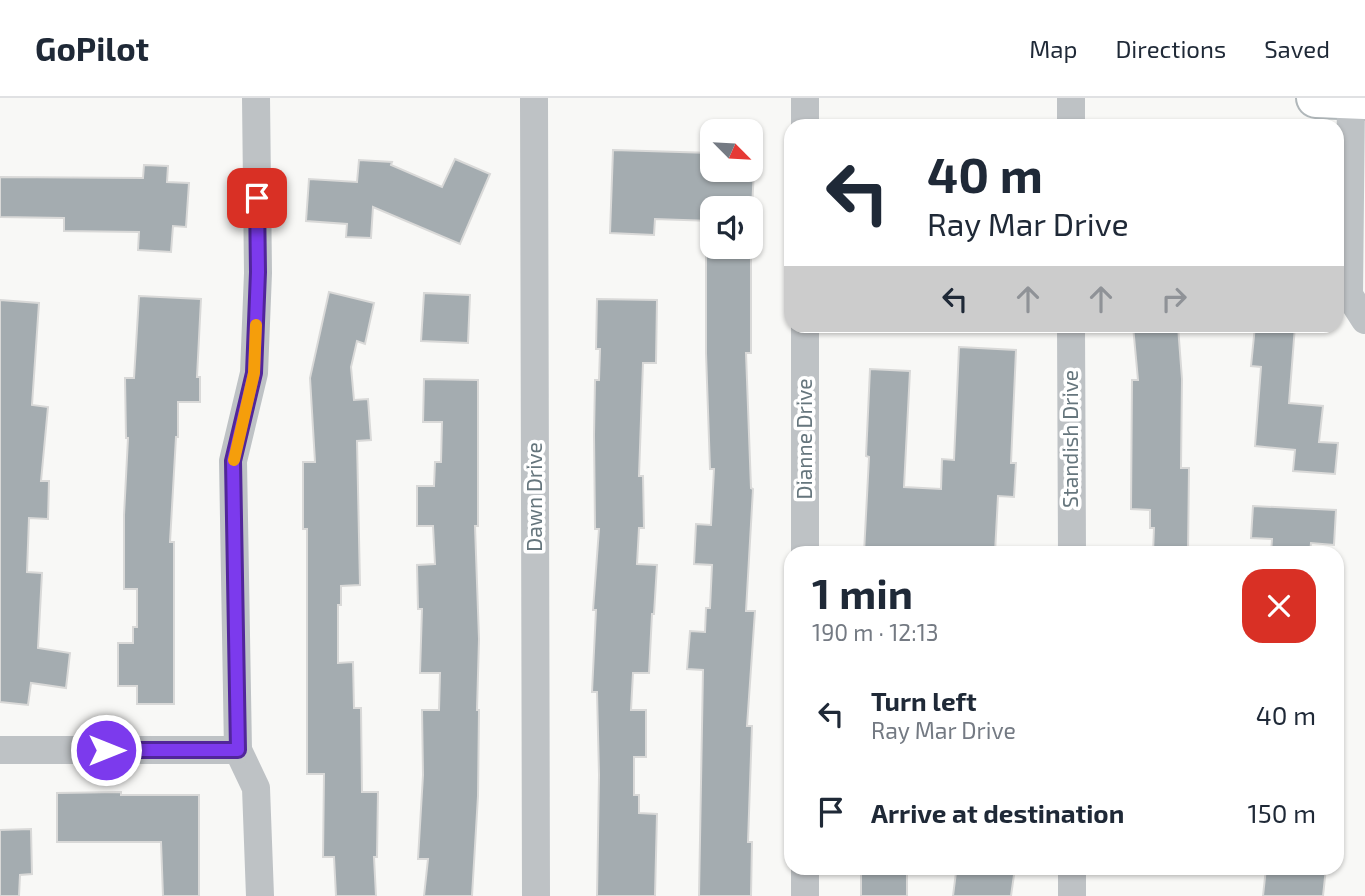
<!DOCTYPE html>
<html lang="en">
<head>
<meta charset="utf-8">
<style>
  body { margin:0; font-family:"Exo 2",sans-serif; background:#f2f2f3; color:#1f2937; height:100vh; display:flex; flex-direction:column; font-size:26px; white-space:nowrap }
  * { box-sizing:border-box; margin:0 }
  p { font-size:23px; color:#747a83 }
  .icon { flex:none; width:38px; height:38px; fill:none; stroke:currentColor; stroke-width:2; stroke-linecap:round; stroke-linejoin:round }
  .map { position:relative; flex:1; overflow:hidden }
  .side { position:absolute; left:784px; top:448px; width:560px; height:329px; display:flex; flex-direction:column; background:#fff; border-radius:21px; box-shadow:0 2px 5px #0004 }
  .side>* { flex:none }
  .guide { position:absolute; left:784px; top:21px; width:560px; height:214px; border-radius:21px; box-shadow:0 2px 5px #0004; background:#fff; color:#1f2937; overflow:hidden }
  .needle { width:46px; rotate:114deg }
  .tools { position:absolute; left:700px; top:21px; display:grid; gap:14px }
  .tools a { display:grid; place-items:center; width:63px; height:63px; border-radius:14px; background:#fff; box-shadow:0 2px 5px #0004; font-size:35px }
  .pin { position:absolute; display:grid; place-items:center; width:60px; height:60px; color:#fff; margin:-30px; border-radius:14px; box-shadow:0 4px 10px #0006 }
  .me { position:absolute; width:77px; margin:-38px; rotate:90deg; stroke-linejoin:round; filter:drop-shadow(0 0 5px #0008) }
  .turn { display:flex; align-items:center; gap:24px; height:147px; padding:0 28px; font-size:32px }
  .turn .icon { width:91px; height:91px; stroke-width:2.5 }
  .turn b { display:block; font-size:49px; line-height:60px }
  .lanes { display:flex; align-items:center; height:66px; padding:0 28px; background:#0003; justify-content:center; gap:35px; direction:ltr }
  .lanes .off { opacity:.35 }
  .round { display:grid; place-items:center; flex:none; width:74px; height:74px; border-radius:21px; background:#f2f2f3 }
  .overview { display:flex; align-items:center; justify-content:space-between; height:119px; padding:0 28px }
  h1 { font-size:42px; font-weight:700; line-height:52px }
  ul { padding:0; list-style:none }
  li { display:flex; align-items:center; gap:21px; height:98px; padding:0 28px }
  li div { flex:1 }
  li b { display:block; font-size:26px }
  li em { font-style:normal }
  header { display:flex; align-items:center; gap:42px; box-sizing:border-box; height:98px; padding:0 35px; background:#fff; border-bottom:2px solid #e0e1e3 }
  header strong { font-size:33px }
  nav { display:flex; gap:38px; margin-inline-start:auto; font-size:24px }
  .map>svg:first-child { display:block }
  .building { fill:#a4acb0; stroke:#d9d9d8; stroke-width:2 }
  .lines { fill:none; stroke-linecap:round; stroke-linejoin:round }
  .secondary-casing { stroke:#b0b7ba; stroke-width:42 }
  .street { stroke:#bec2c5; stroke-width:28 }
  .secondary { stroke:#fff; stroke-width:38 }
  .route-casing { stroke:#51269a; stroke-width:18 }
  .route { stroke:#7c3aed; stroke-width:12 }
  .slow { stroke:#f59e0b; stroke-width:12 }
  .labels { text-anchor:middle; stroke-width:7; stroke-linejoin:round; paint-order:stroke }
  .street-label { font-size:21px; fill:#66767d; stroke:#fff }
</style>
</head>
<body>
<header>
<strong>GoPilot</strong>
<nav><a>Map</a><a>Directions</a><a>Saved</a></nav>
</header>
<div class="map">
<svg width="1365" height="798" viewBox="0 0 1365 798">
  <rect width="100%" height="100%" fill="#f8f8f6"/>
  <!-- building -->
  <g class="building">
    <path d="M613,52L712,55V72H754L752,110H712V123L655,121L654,137L610,135Z"/>
    <path d="M455,61L490,76L460,146L373,109L371,140L346,139L347,126L306,123L309,81L357,84L359,62L392,64L391,67L442,89Z"/>
    <path d="M144,67L168,68L167,84L189,85L186,129L173,128L171,154L138,152L139,134L64,133V120L0,119V79L143,80Z"/>
    <path d="M706,157H751V255H746L751,390L753,391L746,513H755L747,628H752L748,744H752L751,798H699L703,572L687,571L690,533L705,534L706,510H710L712,467L694,466L696,426L711,427L714,371H710L706,255Z"/>
    <path d="M329,194L374,205L365,246L357,243L351,269L354,302L368,301L371,342L357,343L360,487L341,488V507H338V565L353,564L354,610H361L362,694H378L377,759H374L376,798H336L334,759H323L324,676H307V431H303V364H315L310,280Z"/>
    <path d="M424,195L470,197L468,245L421,243Z"/>
    <path d="M139,198L201,201L197,279H200V304H178V339H176L170,444H174V606H137V588H118V545H133V529H137V491H124V417L128,340H126L125,280H134Z"/>
    <path d="M597,201L657,202L656,265H643L639,378H643L644,430H639L637,466L657,467L654,516H652L649,575H633L631,612H646V659H634V697H639V715L657,716L655,798H597L599,677L597,594H592L596,512H593L599,431H595L594,337L595,282H599L600,251H596Z"/>
    <path d="M0,202L39,205L32,307L48,309L41,383H49L48,421L29,420L27,474L42,475L38,550L70,555L66,590L31,585L28,607L0,604Z"/>
    <path d="M1133,228H1178L1182,281L1181,370H1189L1188,455H1153L1154,430H1150V412L1131,411L1132,282H1138Z"/>
    <path d="M1255,228H1295L1289,305L1323,308L1319,344L1338,345L1335,376L1293,373L1295,352L1255,348L1261,269L1251,268Z"/>
    <path d="M959,249L1016,252L1011,365H1016L1014,399L998,398L995,455H864L869,359L866,358L870,271L910,273L904,389L941,391L942,361L954,362Z"/>
    <path d="M424,281L478,282V428H475L479,541L477,612H479L478,698L472,798H424L428,761H418L423,677L422,612H439L440,575H420L422,511H418L417,467L435,466L433,428H417V388H434L435,364H441L442,324H423Z"/>
    <path d="M1253,408L1336,412L1334,447L1311,445L1310,455H1271L1272,441L1251,440Z"/>
    <path d="M121,694V697H199V798H163L161,744H57V695Z"/>
    <path d="M31,731L32,776L20,777L19,798H0V732Z"/>
    <rect x="861" y="770" width="46" height="28"/>
    <path d="M964,770H1015L1011,798H953L956,774L964,775Z"/>
    <path d="M1266,770H1326L1323,798H1263Z"/>
  </g>
  <g class="lines">
    <defs>
      <path id="secondary" d="M1316,0L1365,2"/>
    </defs>
    <!-- secondary casing -->
    <use href="#secondary" class="secondary-casing"/>
    <!-- street -->
    <g class="street">
      <path d="M256,0L258,175L254,275L233,363L238,652L256,690L260,798"/>
      <path d="M534,0L536,798"/>
      <path d="M1071,0V28"/>
      <path d="M1351,0L1349,197L1365,222"/>
      <path d="M805,28V0"/>
      <path d="M1071,228L1072,455"/>
      <path d="M805,455V228"/>
      <path d="M0,652H238"/>
      <path d="M805,798V770"/>
      <path d="M1072,798V770"/>
    </g>
    <!-- secondary -->
    <use href="#secondary" class="secondary"/>
  </g>
  <g class="lines">
    <defs>
      <path id="route" d="M106,652H238L233,363L254,275L258,174L257,100"/>
    </defs>
    <!-- route casing -->
    <use href="#route" class="route-casing"/>
    <!-- route -->
    <use href="#route" class="route"/>
    <!-- slow -->
    <path class="slow" d="M234,362L254,275L256,227"/>
  </g>
  <g class="labels">
    <!-- street labels -->
    <g class="street-label">
      <text transform="translate(805 341) rotate(-90)" y="7">Dianne Drive</text>
      <text transform="translate(1071 341) rotate(-90)" y="7">Standish Drive</text>
      <text transform="translate(535 399) rotate(-90)" y="7">Dawn Drive</text>
    </g>
  </g>
</svg>
<div class="tools">
<a><svg class="needle" viewBox="-14 -14 28 28"><path d="M0-13l5 13h-10z" fill="#e53935"/><path d="M0 13l5-13h-10z" fill="#747a83"/></svg></a>
<a><svg class="icon" aria-label="sound" viewBox="0 0 24 24"><path d="M4 9h4l5-4v14l-5-4H4zM17 9q2 3 0 6"/></svg></a>
</div>
<div class="pin" style="left:257px;top:100px;background:#d93025"><svg class="icon" aria-label="arrive" viewBox="0 0 24 24"><path d="M6 21V4h12l-3 4 3 4H6"/></svg></div>
<svg class="me" style="left:106px;top:652px" viewBox="-20 -20 40 40"><circle r="17" fill="#7c3aed" stroke="#fff" stroke-width="3"/><path d="M0-11L8 9 0 5-8 9z" fill="#fff"/></svg>
<div class="guide">
<div class="turn"><svg class="icon" aria-label="left" viewBox="0 0 24 24"><path d="M17 20v-9H6M10 6l-5 5 5 5"/></svg><div><b>40 m</b>Ray Mar Drive</div></div>
<div class="lanes"><svg class="icon" aria-label="left" viewBox="0 0 24 24"><path d="M17 20v-9H6M10 6l-5 5 5 5"/></svg><svg class="icon off" aria-label="ahead" viewBox="0 0 24 24"><path d="M12 20V5M6 11l6-6 6 6"/></svg><svg class="icon off" aria-label="ahead" viewBox="0 0 24 24"><path d="M12 20V5M6 11l6-6 6 6"/></svg><svg class="icon off" aria-label="right" viewBox="0 0 24 24"><path d="M7 20v-9h11M14 6l5 5-5 5"/></svg></div>
</div>
<section class="side">
<div class="overview"><div><h1>1 min</h1><p>190 m · 12:13</p></div><a class="round" style="background:#d93025;color:#fff"><svg class="icon" aria-label="close" viewBox="0 0 24 24"><path d="M6 6l12 12M18 6L6 18"/></svg></a></div>
<ul>
<li><svg class="icon" aria-label="left" viewBox="0 0 24 24"><path d="M17 20v-9H6M10 6l-5 5 5 5"/></svg><div><b>Turn left</b><p>Ray Mar Drive</p></div><em>40 m</em></li>
<li><svg class="icon" aria-label="arrive" viewBox="0 0 24 24"><path d="M6 21V4h12l-3 4 3 4H6"/></svg><div><b>Arrive at destination</b></div><em>150 m</em></li>
</ul>
</section>
</div>
</body>
</html>
